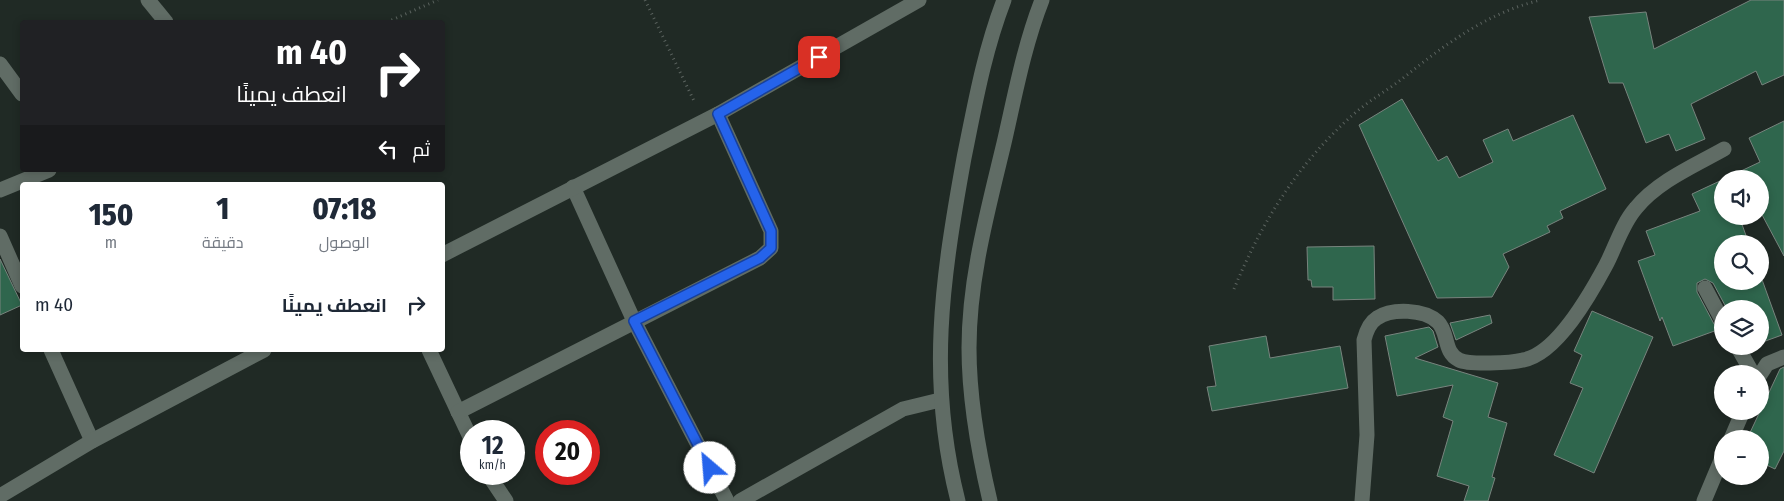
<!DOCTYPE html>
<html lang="ar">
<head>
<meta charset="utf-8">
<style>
  body { margin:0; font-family:"Fira Sans Condensed",Cairo,sans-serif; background:#f2f2f3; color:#1f2937; direction:rtl; height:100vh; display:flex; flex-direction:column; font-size:19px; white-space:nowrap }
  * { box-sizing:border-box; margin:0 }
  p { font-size:16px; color:#747a83 }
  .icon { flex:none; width:28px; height:28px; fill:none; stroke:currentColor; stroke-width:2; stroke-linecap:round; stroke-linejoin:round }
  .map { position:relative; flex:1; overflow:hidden; direction:ltr }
  .drawer { position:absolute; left:20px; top:182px; width:425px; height:170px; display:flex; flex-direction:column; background:#fff; border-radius:5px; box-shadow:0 2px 8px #0003; direction:rtl }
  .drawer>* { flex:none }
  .top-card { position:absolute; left:20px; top:20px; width:425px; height:152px; border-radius:5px; box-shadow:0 2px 8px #0003; direction:rtl; background:#202124; color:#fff; overflow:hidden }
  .buttons { position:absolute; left:1714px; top:170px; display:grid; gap:10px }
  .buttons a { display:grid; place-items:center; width:55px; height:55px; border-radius:50%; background:#fff; box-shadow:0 2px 8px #0003; font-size:25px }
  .speed { position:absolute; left:460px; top:420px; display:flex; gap:10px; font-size:25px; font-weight:700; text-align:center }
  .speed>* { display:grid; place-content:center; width:65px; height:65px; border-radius:50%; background:#fff; box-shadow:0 2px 8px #0003; line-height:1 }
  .speed small { font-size:12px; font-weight:400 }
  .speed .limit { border:8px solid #d22; background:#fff; color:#111 }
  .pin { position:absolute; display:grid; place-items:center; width:42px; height:42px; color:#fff; margin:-21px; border-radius:10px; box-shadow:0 2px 8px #0006 }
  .me { position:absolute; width:55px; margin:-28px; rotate:333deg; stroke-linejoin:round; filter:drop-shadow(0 0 4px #0008) }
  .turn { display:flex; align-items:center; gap:18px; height:105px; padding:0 15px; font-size:22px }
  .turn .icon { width:65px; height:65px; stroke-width:2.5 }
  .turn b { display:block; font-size:35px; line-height:42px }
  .then { display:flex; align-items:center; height:48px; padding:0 15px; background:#0003; gap:10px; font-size:19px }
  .eta { display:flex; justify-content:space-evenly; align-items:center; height:85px; text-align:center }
  .eta b { font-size:30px; font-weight:800; line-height:35px }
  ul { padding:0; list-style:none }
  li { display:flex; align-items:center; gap:15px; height:75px; padding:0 15px }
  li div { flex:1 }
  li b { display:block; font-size:19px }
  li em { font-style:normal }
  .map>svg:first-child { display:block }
  .building { fill:#2f664d; stroke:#78847e }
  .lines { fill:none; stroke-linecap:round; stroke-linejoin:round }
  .path { stroke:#5b635f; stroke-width:3; stroke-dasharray:1 4; stroke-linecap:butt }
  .lane { stroke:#606c65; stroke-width:15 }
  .street { stroke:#606c65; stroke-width:15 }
  .route-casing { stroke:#184099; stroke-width:12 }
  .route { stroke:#2563eb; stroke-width:9 }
</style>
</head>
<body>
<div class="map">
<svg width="1784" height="501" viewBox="0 0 1784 501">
  <rect width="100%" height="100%" fill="#202a25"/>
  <!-- building -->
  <g class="building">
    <path d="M1751,0H1784V75L1762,85L1756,71L1691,104L1705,139L1676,151L1669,134L1646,143L1623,83H1609L1589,17L1646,12L1654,49Z"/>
    <path d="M1402,99L1438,161L1447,156L1459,178L1493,162L1483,140L1508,129L1513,141L1573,115L1606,189L1560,211L1563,218L1547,226L1550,232L1503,254L1509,267L1492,297L1437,298L1359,125Z"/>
    <path d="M1784,121V256L1760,211V179H1724L1760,162L1749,138Z"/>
    <path d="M1722,180V216H1739L1749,244H1722V281H1760V274L1782,335L1760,343V309H1727L1713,283L1705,279L1697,283V292L1714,324L1720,329L1673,346L1662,317L1660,321L1638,261L1655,255L1646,231L1700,211L1692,194Z"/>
    <path d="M1374,246L1375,299L1333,300V287H1312L1311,280H1308L1307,247Z"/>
    <path d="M0,259L22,305L0,315Z"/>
    <path d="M1592,311L1653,337L1594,473L1554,455L1583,388L1570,383L1582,355L1574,351Z"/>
    <path d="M1490,315L1492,323L1456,340L1450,323Z"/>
    <path d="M1429,327L1433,331L1438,347L1415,358L1498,383L1488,417L1507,423L1492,477L1495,478L1488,501H1464L1469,486L1437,476L1453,421L1443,417L1453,385L1397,396L1385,336Z"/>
    <path d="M1266,336L1270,358L1340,346L1348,388L1212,411L1207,387L1216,386L1209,346Z"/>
    <path d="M1784,367V451L1775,469L1760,462V439H1747L1780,369Z"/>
  </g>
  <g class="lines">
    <!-- path -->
    <g class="path">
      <path d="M645,0L695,103"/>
      <path d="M387,22L438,0"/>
      <path d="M1234,289C1262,221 1299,162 1355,113C1371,99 1390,89 1407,75C1447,43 1489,12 1541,0"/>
    </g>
    <!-- lane -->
    <g class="lane">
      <path d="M0,64L22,94"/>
      <path d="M573,187L634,321L727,501"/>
      <path d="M1705,288L1722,320"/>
      <path d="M1737,346L1753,374"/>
      <path d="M429,350L471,439"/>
      <path d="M1760,375L1767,364L1784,357"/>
      <path d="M458,412L760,258L771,248V231L718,114"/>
      <path d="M1731,439L1743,411"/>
      <path d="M488,474L506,501"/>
      <path d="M740,501L903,409L940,400"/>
      <path d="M1704,501L1722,458"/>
    </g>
    <!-- street -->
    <g class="street">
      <path d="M148,0L166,22"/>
      <path d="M0,190L49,170"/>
      <path d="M0,236L22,286"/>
      <path d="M442,255L718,114L919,0"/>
      <path d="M51,350L92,441"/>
      <path d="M0,496L92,441L264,350"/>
      <path d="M958,501C927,380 942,279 964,158C975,104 984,52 1004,0"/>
      <path d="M990,501C978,450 969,400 969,348C969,278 988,210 1004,143C1015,95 1024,46 1042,0"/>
      <path d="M1362,501L1367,435L1364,340C1366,332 1369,323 1377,318C1392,308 1424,309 1438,322C1449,333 1443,352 1459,360C1469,365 1511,363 1523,360C1557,354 1591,293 1606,265C1616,246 1622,224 1636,208C1658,181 1694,166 1724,149"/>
    </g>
  </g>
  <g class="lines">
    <defs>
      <path id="route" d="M710,468L634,321L760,258L771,248V231L718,114L819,57"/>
    </defs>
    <!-- route casing -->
    <use href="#route" class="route-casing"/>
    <!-- route -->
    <use href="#route" class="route"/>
  </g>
</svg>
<div class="buttons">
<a><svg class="icon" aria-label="sound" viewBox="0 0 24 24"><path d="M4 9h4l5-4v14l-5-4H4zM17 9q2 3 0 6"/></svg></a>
<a><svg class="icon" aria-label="search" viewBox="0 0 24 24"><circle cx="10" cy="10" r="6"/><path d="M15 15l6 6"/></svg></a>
<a><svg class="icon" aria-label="layers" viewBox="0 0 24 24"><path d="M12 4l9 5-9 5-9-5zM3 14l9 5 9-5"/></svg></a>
<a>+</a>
<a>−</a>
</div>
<div class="speed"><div>12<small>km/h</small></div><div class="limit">20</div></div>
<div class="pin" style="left:819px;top:57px;background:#d93025"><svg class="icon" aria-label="arrive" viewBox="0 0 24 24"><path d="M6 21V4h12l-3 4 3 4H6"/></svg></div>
<svg class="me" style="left:710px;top:468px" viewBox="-20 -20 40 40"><circle r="19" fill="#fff"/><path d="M0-13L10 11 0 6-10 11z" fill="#2563eb"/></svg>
<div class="top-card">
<div class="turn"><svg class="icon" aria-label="right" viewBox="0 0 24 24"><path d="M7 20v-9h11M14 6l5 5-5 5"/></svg><div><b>40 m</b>انعطف يمينًا</div></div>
<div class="then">ثم<svg class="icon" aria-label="left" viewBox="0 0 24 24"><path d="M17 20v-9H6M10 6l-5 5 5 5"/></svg></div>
</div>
<section class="drawer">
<div class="eta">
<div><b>07:18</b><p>الوصول</p></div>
<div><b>1</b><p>دقيقة</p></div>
<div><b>150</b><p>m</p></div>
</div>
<ul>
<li><svg class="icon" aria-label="right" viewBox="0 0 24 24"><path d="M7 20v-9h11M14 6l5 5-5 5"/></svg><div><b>انعطف يمينًا</b></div><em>40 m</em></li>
</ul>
</section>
</div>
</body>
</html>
